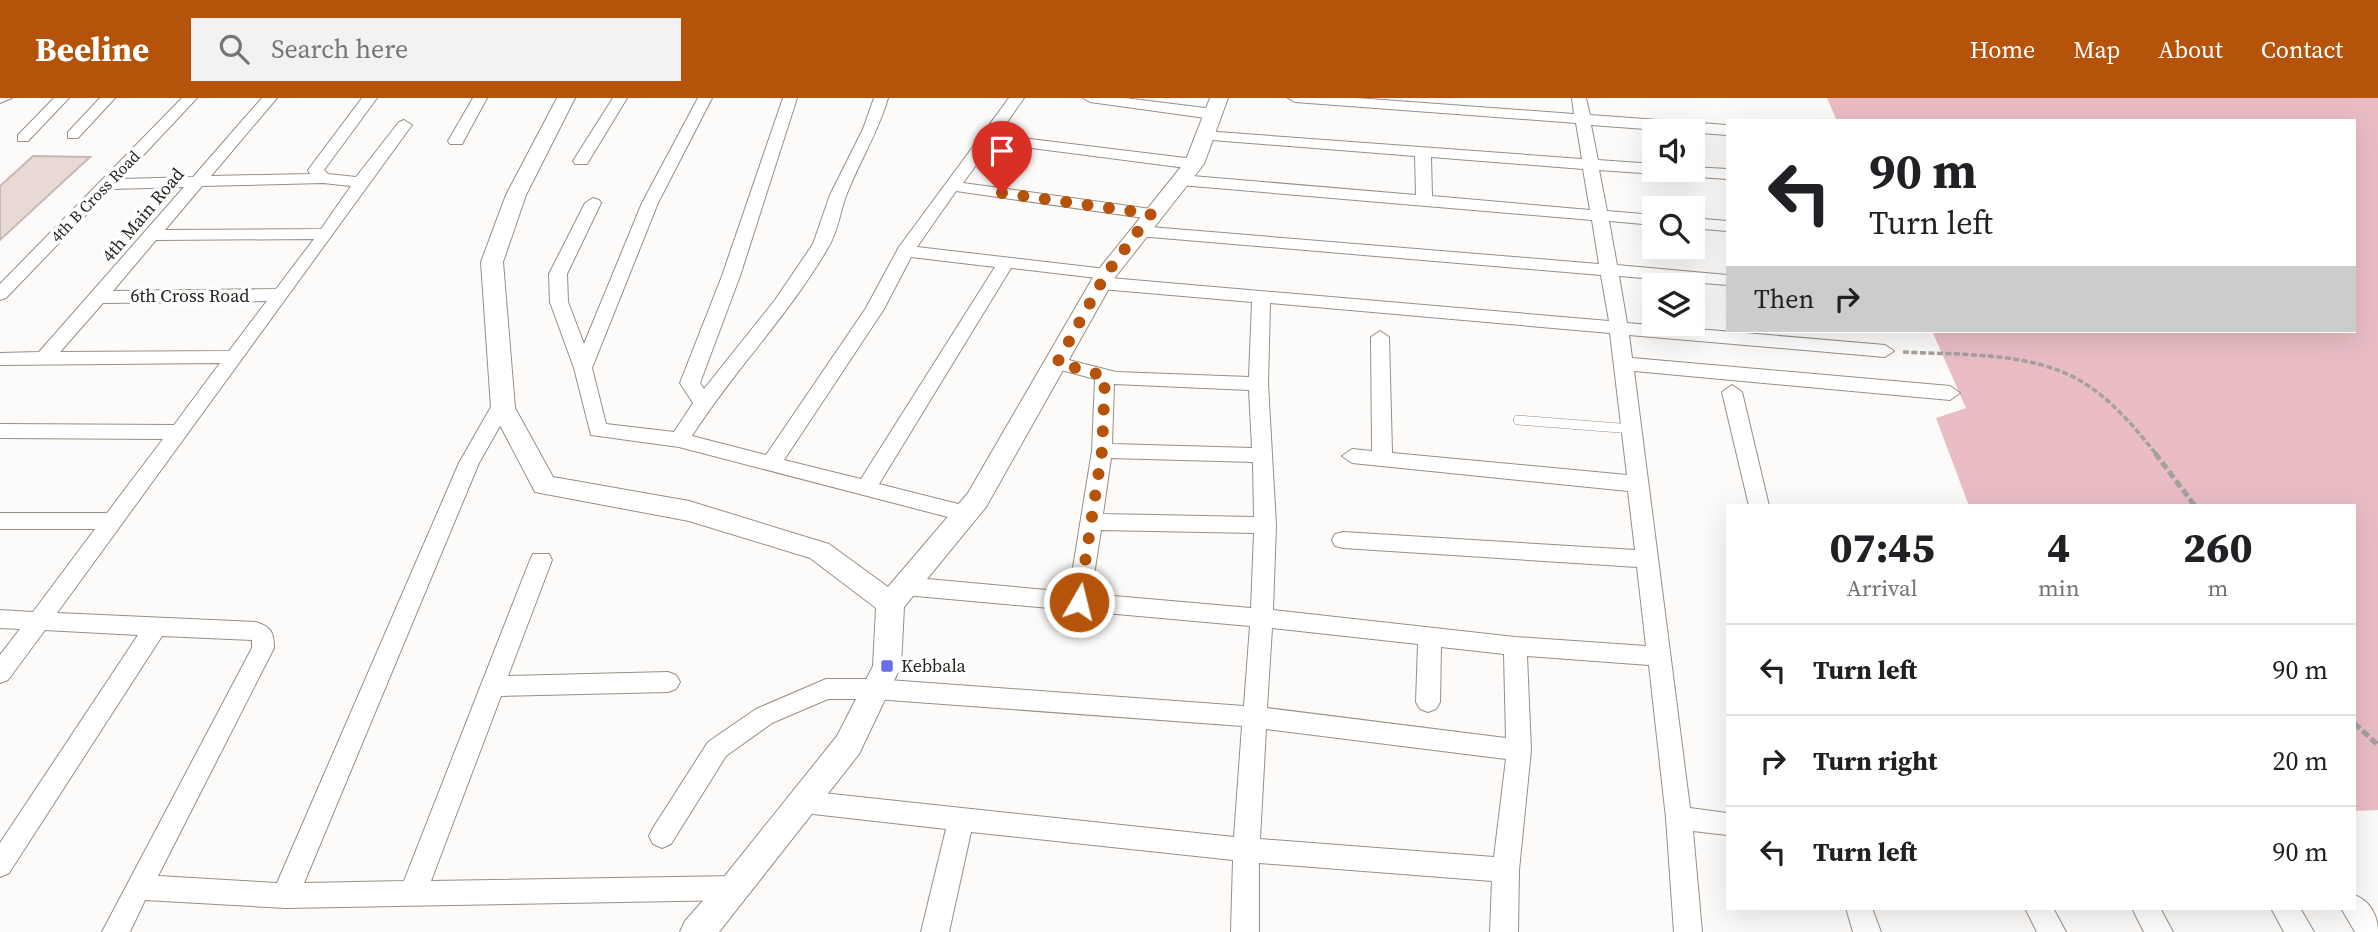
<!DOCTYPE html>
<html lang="en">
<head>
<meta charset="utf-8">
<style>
  body { margin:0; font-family:"Source Serif 4",serif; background:#f2f2f2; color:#202124; height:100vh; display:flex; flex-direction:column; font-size:26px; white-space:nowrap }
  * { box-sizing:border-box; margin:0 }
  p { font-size:23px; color:#757577 }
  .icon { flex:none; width:38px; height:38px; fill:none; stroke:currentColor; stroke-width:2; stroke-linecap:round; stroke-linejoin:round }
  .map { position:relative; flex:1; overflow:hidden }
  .panel { position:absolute; left:1726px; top:406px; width:630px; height:406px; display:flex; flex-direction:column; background:#fff; border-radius:0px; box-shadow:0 7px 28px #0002 }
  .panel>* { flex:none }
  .hud { position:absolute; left:1726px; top:21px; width:630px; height:214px; border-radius:0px; box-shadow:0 7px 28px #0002; background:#fff; color:#202124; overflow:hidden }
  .tools { position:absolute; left:1642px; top:21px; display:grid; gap:14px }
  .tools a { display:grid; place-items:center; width:63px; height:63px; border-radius:0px; background:#fff; box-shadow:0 7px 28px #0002; font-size:35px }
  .pin { position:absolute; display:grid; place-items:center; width:60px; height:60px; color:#fff; margin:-72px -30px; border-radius:50% 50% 50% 0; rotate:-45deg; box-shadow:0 0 7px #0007 }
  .pin .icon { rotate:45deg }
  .me { position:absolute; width:77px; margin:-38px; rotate:8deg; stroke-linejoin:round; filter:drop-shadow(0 0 5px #0008) }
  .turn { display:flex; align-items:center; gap:24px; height:147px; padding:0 28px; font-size:32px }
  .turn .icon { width:91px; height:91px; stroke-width:2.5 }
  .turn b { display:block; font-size:49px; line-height:60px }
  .then { display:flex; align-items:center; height:66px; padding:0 28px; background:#0003; gap:14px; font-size:26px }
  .eta { display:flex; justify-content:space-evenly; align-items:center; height:119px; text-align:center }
  .eta b { font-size:42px; font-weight:800; line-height:49px }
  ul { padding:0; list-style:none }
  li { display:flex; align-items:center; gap:21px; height:91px; padding:0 28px; border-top:2px solid #e0e0e0 }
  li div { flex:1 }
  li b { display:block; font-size:26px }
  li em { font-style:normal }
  header { display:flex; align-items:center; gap:42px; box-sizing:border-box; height:98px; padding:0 35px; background:#b45309; color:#fff }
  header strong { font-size:33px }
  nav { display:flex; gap:38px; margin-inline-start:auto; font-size:24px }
  .search { width:490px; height:63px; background:#f2f2f2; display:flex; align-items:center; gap:18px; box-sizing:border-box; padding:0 24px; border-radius:0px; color:#757577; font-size:26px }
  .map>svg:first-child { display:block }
  .green { fill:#eabdc5 }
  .building { fill:#e9d9d5; stroke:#c6b7b2; stroke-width:2 }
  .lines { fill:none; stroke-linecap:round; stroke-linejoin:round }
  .service-casing { stroke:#998e84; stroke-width:10 }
  .minor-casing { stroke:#998e84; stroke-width:2 }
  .tertiary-casing { stroke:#998e84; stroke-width:2 }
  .path-far1 { stroke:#a3a09d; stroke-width:3.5; stroke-dasharray:6 2.5; stroke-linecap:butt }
  .path { stroke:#a3a09d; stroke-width:5; stroke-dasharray:8 3.5; stroke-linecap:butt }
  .service { stroke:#fff; stroke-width:9 }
  .minor { fill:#fff; fill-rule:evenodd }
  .tertiary { fill:#fff; fill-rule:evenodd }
  .route { stroke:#b45309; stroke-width:12; stroke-dasharray:0 21.6 }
  .poi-dot { fill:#686ee7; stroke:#fff; stroke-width:2.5 }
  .labels { text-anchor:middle; stroke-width:7; stroke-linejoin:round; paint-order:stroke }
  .far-street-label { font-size:16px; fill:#27231f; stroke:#fff }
  .street-label { font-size:18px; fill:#27231f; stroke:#fff }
  .poi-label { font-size:18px; fill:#27231f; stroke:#fff; text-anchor:start }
</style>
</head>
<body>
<header>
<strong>Beeline</strong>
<div class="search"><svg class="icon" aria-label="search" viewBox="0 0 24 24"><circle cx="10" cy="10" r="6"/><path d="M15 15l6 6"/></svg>Search here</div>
<nav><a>Home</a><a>Map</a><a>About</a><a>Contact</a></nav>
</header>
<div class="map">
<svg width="2378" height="834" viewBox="0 0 2378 834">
  <rect width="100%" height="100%" fill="#fdfbf9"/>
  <!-- green -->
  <path class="green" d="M1827,0H2378V712L2354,713V408H1969L1936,320L1966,310L1932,233H2354V23H1837Z"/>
  <!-- building -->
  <path class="building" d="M33,58L90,59L0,142V88Z"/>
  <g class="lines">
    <defs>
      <path id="service" d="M1518,322L1632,331"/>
      <g id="minor">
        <path d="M0,0H12L0,5Z"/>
        <path d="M54,0H69L28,43H18V37Z"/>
        <path d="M100,0H115L78,40H68V34Z"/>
        <path d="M182,0H197L121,81L193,79L262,0H277L211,78L310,76L308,72L362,0H377L324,72L328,76L356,79L399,24L404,22L412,27L57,515L256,524C271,529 274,534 274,550L158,778L277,785L459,365L496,300L503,298L513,305L479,365L304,785L404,783L530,462L533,456H549L552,462L508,578L668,574L676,577L680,584L676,591L668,594L501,598L431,783L736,778L745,781L749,790L745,799L736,802L285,810L145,802L130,834H102L252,550V542L162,538L9,775L0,779V745L138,537L45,532L8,582L0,585V557L20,531L0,530V512L33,514L95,431H0V415H107L163,341L0,340V326L174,327L220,265L0,267V255L39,254L184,89L111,91L6,200L0,202V186ZM323,85L351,88L321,131L165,132L202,88ZM314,141L276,191L113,193L156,142ZM267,203L229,253L60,254L103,205Z"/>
        <path d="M473,0H487L462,46H450L448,43Z"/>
        <path d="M613,0H627L587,66H575L573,63Z"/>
        <path d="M698,0H712L658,105L592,270L606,326L674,334L693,305L680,285L722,178L783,0H797L740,178L700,285L704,291L775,202L813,146L830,97L863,31L874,0H888C878,35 859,64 846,98C840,114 838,133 829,148C790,216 734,272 692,338L766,357L866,210L899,149L1009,0H1024L998,37L1194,61L1202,66L1194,71L992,45L963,85L1151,111L1159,116L1151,121L956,93L917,149L1106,171L1115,176L1110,180L1609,223L1601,177L1138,138L1130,133L1138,128L1599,166L1592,122L1180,87L1172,82L1180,77L1416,97L1415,58L1199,41V35L1204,33L1582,61L1576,25L1295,4L1288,0H1356L1574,16L1572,0H1586L1590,17L1727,27V37L1591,27L1598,62L1654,66V72H1692V69L1727,71V81L1599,72L1607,113L1654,117V127L1609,123L1617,167L1727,177V187L1619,178L1627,225L1885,247L1894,253L1885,259L1629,237L1632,260L1950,288L1960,295L1950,302L1634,273L1690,710L1727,715V737L1693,733L1702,834H1674L1666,720L1649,567L1527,558L1531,652L1519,772L1518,834H1490L1492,783L1259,765V834H1231L1233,762L971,734L949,834H921L946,731L804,715L795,712L791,704L795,696L804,693L1234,739L1242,628L875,601H828L772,625L726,658L671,746L662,750L653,746L649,738L653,730L708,644L756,611L826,581H875L1244,608L1250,528L905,497L897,494L894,488L897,482L905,479L1069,494L1092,353L1095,281L1050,269L1048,265L1050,261L1057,259L1116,274L1249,279L1252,204L1101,191L1092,185L1097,180L1011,170L879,386L974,410L977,416L974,422L967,424L679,349L591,337L574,270L550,204L549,176L585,105L593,100L599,102L601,105L567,176L568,204L584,246L642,105ZM1431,59L1583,71L1590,112L1432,98ZM911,159L995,169L861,381L784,362L884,211ZM1270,205L1610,235L1627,377L1392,355L1389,239L1380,233L1371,239L1372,353L1352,351L1342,358L1352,365L1628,393L1635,452L1343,434L1335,436L1332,442L1335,448L1343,450L1637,469L1646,548L1515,539L1273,512L1276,427L1268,286ZM1114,286L1249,292L1252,350L1112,346ZM1111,360L1253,364L1254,419L1103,416ZM1101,432L1254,435L1251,510L1091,496ZM1272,530L1418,546L1416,604L1420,611L1428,614L1436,611L1440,604L1441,549L1504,556L1506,640L1267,610ZM1266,631L1506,661L1494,759L1260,741Z"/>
        <path d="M1083,0H1125L1213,11L1221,16L1213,21L1090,4Z"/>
        <path d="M1692,120L1727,123V133L1692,130Z"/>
        <path d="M1732,287L1742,294L1769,408H1749L1722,294Z"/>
        <path d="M2354,797C2370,802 2378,818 2378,834H2355L2341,810H2354Z"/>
        <path d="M1846,810H1872L1881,834H1853Z"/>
        <path d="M2025,810H2053L2066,834H2037Z"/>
        <path d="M2132,810H2160L2173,834H2144Z"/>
        <path d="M2271,810H2300L2314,834H2284Z"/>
      </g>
      <path id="tertiary" d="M557,0H575L526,97L503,164L515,310L553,379L689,403L829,446L888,489L968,395L1095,176L1185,64L1210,0H1228L1204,66L1116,178L986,409L904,509L901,568L859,656L719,834H680L685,823L724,779L837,638L873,568L876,510L810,460L689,423L535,394L491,310L481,164L506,97Z"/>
    </defs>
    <!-- service casing -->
    <use href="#service" class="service-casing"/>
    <!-- minor casing -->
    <use href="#minor" class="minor-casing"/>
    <!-- tertiary casing -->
    <use href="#tertiary" class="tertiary-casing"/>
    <!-- path-far1 -->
    <path class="path-far1" d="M1903,254C1960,257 2033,253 2084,285C2113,303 2135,330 2157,357"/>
    <!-- path -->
    <g class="path">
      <path d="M2155,355L2195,408"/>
      <path d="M2354,625L2378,647"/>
    </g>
    <!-- service -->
    <use href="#service" class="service"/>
    <!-- minor -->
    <use href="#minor" class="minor"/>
    <!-- tertiary -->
    <use href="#tertiary" class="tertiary"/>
  </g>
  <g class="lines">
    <!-- route -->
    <path class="route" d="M1002,95L1151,116L1106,176L1057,265L1105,278L1102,353L1079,504"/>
  </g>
  <!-- markers -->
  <rect class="poi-dot" x="880" y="561" width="14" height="14" rx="3.5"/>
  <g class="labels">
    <!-- far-street labels -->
    <g class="far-street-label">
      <text transform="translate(95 98) rotate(-46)" y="6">4th B Cross Road</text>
    </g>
    <!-- street labels -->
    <g class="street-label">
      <text transform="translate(143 117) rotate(-50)" y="6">4th Main Road</text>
      <text x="190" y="204">6th Cross Road</text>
    </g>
    <!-- poi labels -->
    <g class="poi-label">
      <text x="901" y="574">Kebbala</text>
    </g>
  </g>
</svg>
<div class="tools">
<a><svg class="icon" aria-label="sound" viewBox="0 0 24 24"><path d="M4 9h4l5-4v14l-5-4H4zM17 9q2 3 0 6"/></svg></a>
<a><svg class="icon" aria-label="search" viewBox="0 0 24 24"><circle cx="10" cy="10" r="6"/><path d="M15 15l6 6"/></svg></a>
<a><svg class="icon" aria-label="layers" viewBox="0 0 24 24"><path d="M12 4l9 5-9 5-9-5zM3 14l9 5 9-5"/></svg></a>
</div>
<div class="pin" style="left:1002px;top:95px;background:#d93025"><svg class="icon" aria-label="arrive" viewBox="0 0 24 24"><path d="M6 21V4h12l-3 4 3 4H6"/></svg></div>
<svg class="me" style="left:1079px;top:504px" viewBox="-20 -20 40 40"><circle r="17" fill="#b45309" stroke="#fff" stroke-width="3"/><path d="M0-11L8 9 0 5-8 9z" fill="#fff"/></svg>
<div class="hud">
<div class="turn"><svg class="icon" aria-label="left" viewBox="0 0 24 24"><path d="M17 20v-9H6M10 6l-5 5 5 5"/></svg><div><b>90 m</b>Turn left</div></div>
<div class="then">Then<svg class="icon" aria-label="right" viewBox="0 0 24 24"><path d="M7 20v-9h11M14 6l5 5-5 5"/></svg></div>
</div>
<section class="panel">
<div class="eta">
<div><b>07:45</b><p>Arrival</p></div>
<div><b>4</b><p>min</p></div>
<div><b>260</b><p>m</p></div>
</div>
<ul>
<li><svg class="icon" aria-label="left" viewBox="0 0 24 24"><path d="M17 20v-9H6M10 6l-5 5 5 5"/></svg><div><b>Turn left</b></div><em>90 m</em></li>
<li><svg class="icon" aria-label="right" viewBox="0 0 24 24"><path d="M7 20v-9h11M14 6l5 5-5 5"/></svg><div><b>Turn right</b></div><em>20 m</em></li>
<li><svg class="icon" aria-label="left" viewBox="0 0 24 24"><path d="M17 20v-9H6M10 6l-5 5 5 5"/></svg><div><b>Turn left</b></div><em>90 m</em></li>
</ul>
</section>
</div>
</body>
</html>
